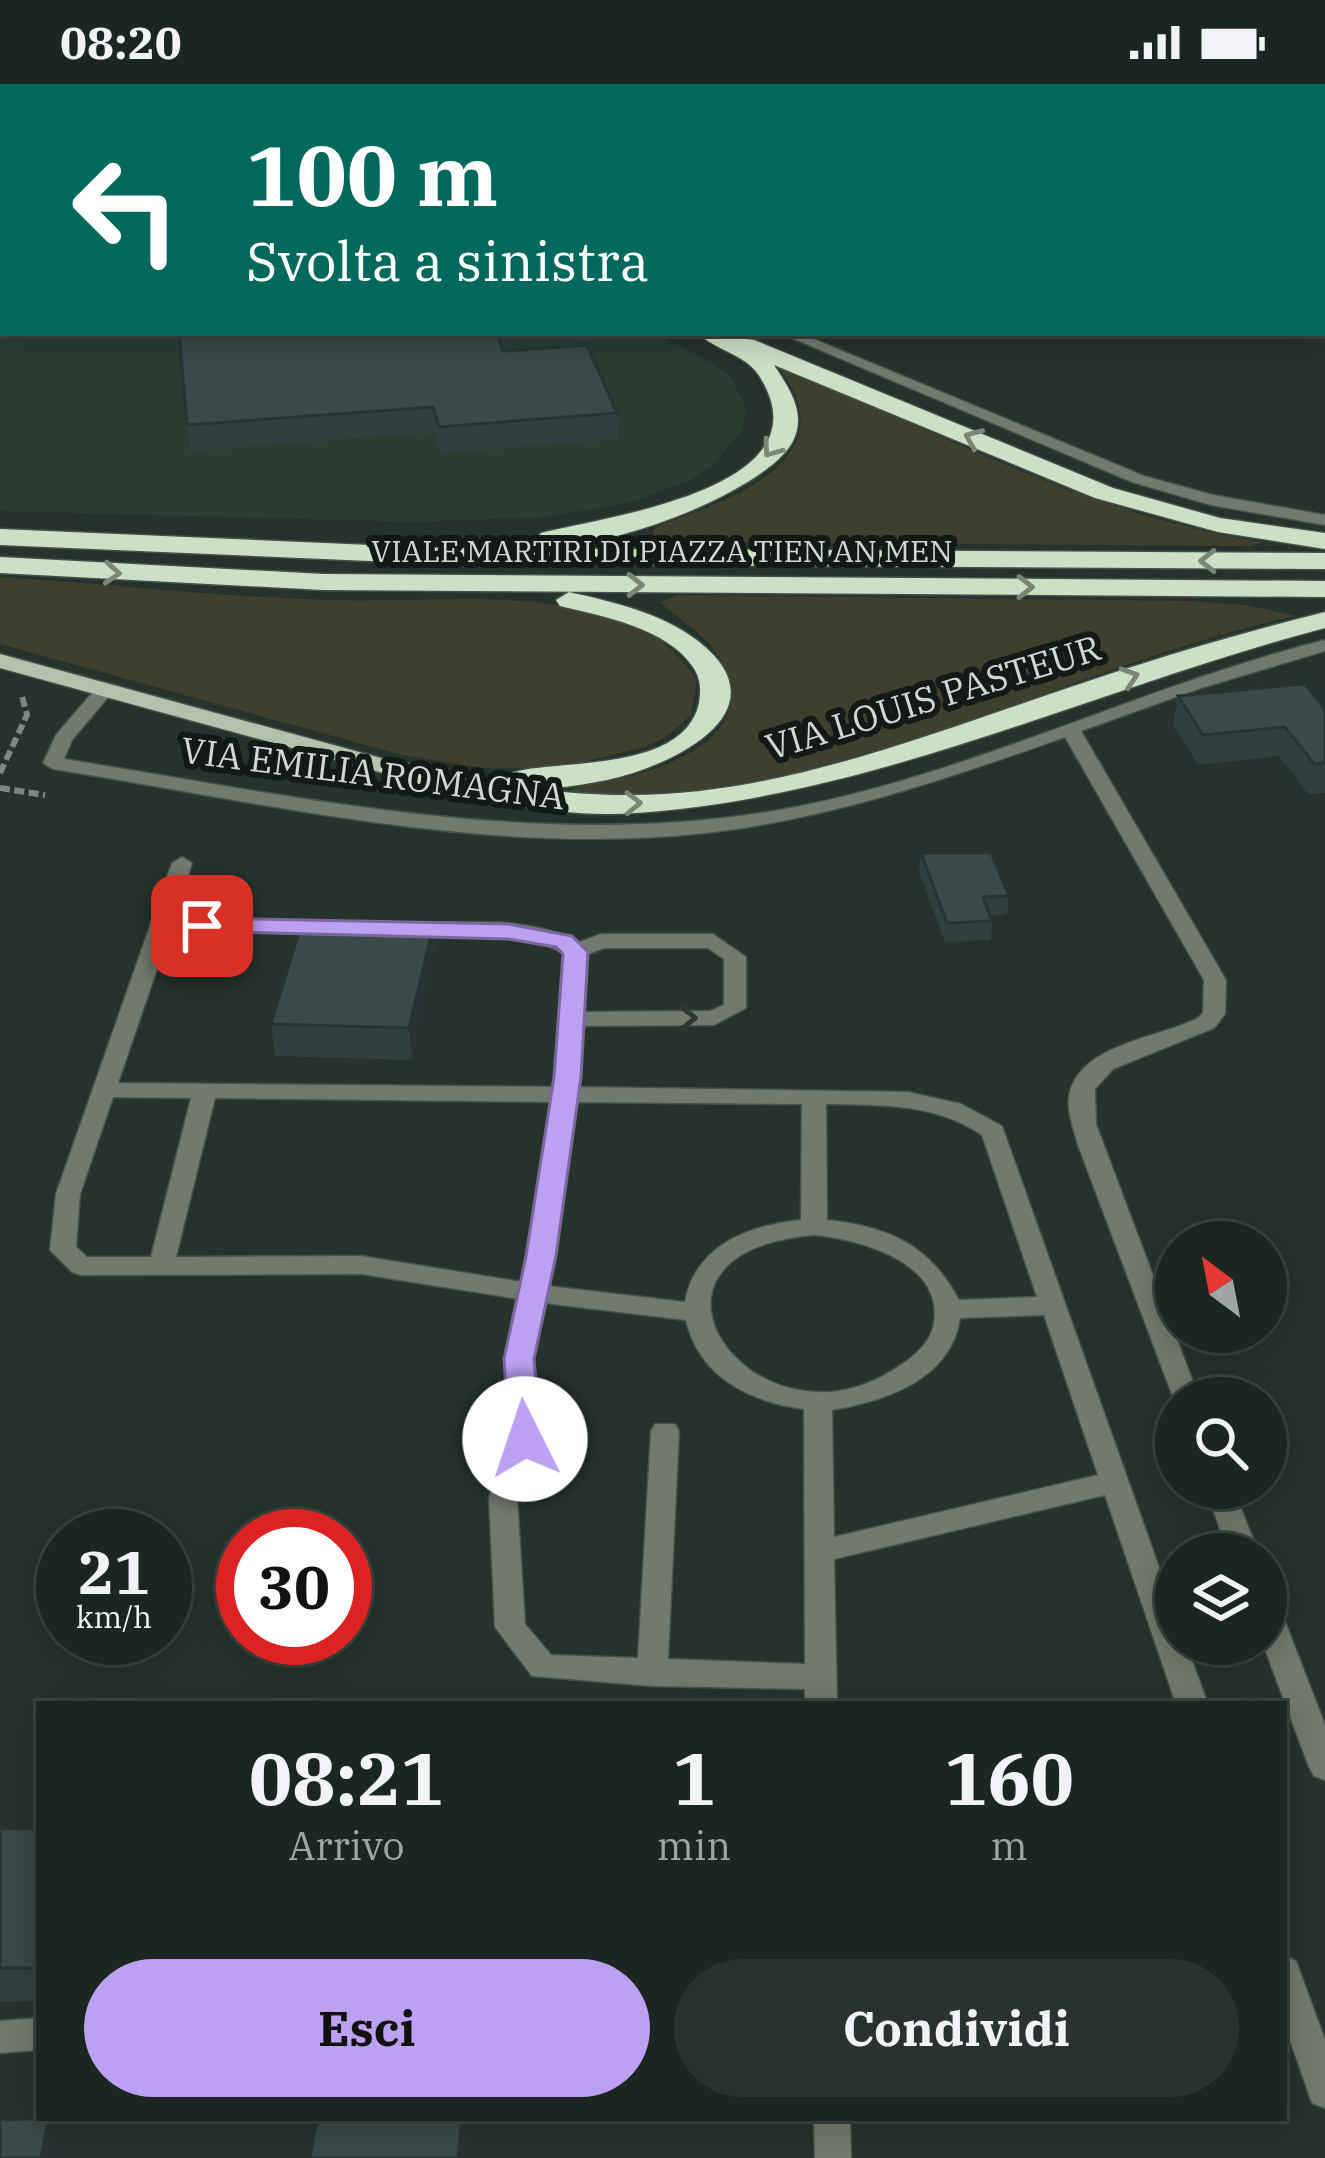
<!DOCTYPE html>
<html lang="it">
<head>
<meta charset="utf-8">
<style>
  body { margin:0; font-family:"IBM Plex Serif",serif; background:#29322e; color:#f1f3f6; height:100vh; display:flex; flex-direction:column; font-size:45px; white-space:nowrap }
  * { box-sizing:border-box; margin:0 }
  p { font-size:39px; color:#a0a5a5 }
  .icon { flex:none; width:66px; height:66px; fill:none; stroke:currentColor; stroke-width:2; stroke-linecap:round; stroke-linejoin:round }
  .map { position:relative; flex:1; overflow:hidden }
  .sheet { position:absolute; left:36px; top:1617px; width:1251px; height:420px; display:flex; flex-direction:column; background:#1c2621; border-radius:0px; box-shadow:0 6px 30px #0003,0 0 0 3px #3a433f }
  .sheet>* { flex:none }
  .banner { position:absolute; left:0px; top:0px; width:1326px; height:252px; box-shadow:0 6px 30px #0003,0 0 0 3px #3a433f; background:#00695c; color:#fff; overflow:hidden }
  .needle { width:78px; rotate:328deg }
  .buttons { position:absolute; left:1155px; top:1137px; display:grid; gap:24px }
  .buttons a { display:grid; place-items:center; width:132px; height:132px; border-radius:50%; background:#1c2621; box-shadow:0 6px 30px #0003,0 0 0 3px #3a433f; font-size:60px }
  .speed { position:absolute; left:36px; top:1425px; display:flex; gap:24px; font-size:60px; font-weight:700; text-align:center }
  .speed>* { display:grid; place-content:center; width:156px; height:156px; border-radius:50%; background:#1c2621; box-shadow:0 6px 30px #0003,0 0 0 3px #3a433f; line-height:1 }
  .speed small { font-size:30px; font-weight:400 }
  .speed .limit { border:18px solid #d22; background:#fff; color:#111 }
  .pin { position:absolute; display:grid; place-items:center; width:102px; height:102px; color:#fff; margin:-51px; border-radius:24px; box-shadow:0 6px 18px #0006 }
  .me { position:absolute; width:132px; margin:-66px; rotate:356deg; stroke-linejoin:round; filter:drop-shadow(0 0 9px #0008) }
  .turn { display:flex; align-items:center; gap:42px; height:252px; padding:0 48px; font-size:54px }
  .turn .icon { width:156px; height:156px; stroke-width:2.5 }
  .turn b { display:block; font-size:84px; line-height:102px }
  .eta { display:flex; justify-content:space-evenly; align-items:center; height:204px; text-align:center }
  .eta b { font-size:72px; font-weight:700; line-height:84px }
  .primary-button { display:flex; gap:24px; margin-top:auto; padding:24px 48px }
  .primary-button a { flex:1; height:138px; border-radius:72px; background:#bca0f2; color:#111; font-size:48px; font-weight:700; line-height:138px; text-align:center }
  .primary-button a+a { background:#29322e; color:#f1f3f6 }
  .status { display:flex; justify-content:space-between; align-items:center; height:84px; padding:0 60px; background:#1c2621; direction:ltr }
  .status svg { height:33px; fill:currentColor }
  .map>svg:first-child { display:block }
  .built { fill:#293d33 }
  .green { fill:#3e3f2e }
  .lines { fill:none; stroke-linecap:round; stroke-linejoin:round }
  .street-casing { stroke:#44514a; stroke-width:3 }
  .primary-casing { stroke:#44514a; stroke-width:3 }
  .highway-casing { stroke:#44514a; stroke-width:3 }
  .path { stroke:#7d8882; stroke-width:6; stroke-dasharray:10 4.5; stroke-linecap:butt }
  .street { fill:#72796e; fill-rule:evenodd }
  .primary { fill:#b3c2ad; fill-rule:evenodd }
  .highway { fill:#cddfc5; fill-rule:evenodd }
  .wall { fill:#31403f }
  .shaded-wall { fill:#283433 }
  .building { fill:#394a49; stroke:#283433; stroke-width:3 }
  .oneway { stroke:#798676 }
  .oneway2 { stroke:#303630 }
  .route { fill:#bca0f2; stroke:#7a689d; stroke-width:3 }
  .labels { text-anchor:middle; stroke-width:12; stroke-linejoin:round; paint-order:stroke }
  .far-street-label { font-size:30px; fill:#cfd8d3; stroke:#131916 }
  .street-label { font-size:36px; fill:#cfd8d3; stroke:#131916 }
</style>
</head>
<body>
<div class="status"><b>08:20</b><svg viewBox="0 0 49 12"><path d="M0 12V9h3v3zM5 12V6h3v6zM10 12V3h3v9zM15 12V0h3v12zM26 1h20v11H26zM47 4h2v5h-2z"/></svg></div>
<div class="map">
<svg width="1325" height="2074" viewBox="0 0 1325 2074">
  <rect width="100%" height="100%" fill="#26332c"/>
  <!-- built -->
  <path class="built" d="M0,138L3,249H652L714,280L731,294L747,325L742,346L711,383L689,397L629,419L545,433L416,438L0,427Z"/>
  <!-- green -->
  <g class="green">
    <path d="M776,280C935,347 1091,432 1263,458L1250,462L679,458L654,452L653,446L661,441C734,414 852,374 776,280Z"/>
    <path d="M0,493C109,500 219,513 329,516C427,519 534,504 628,538C657,549 680,571 697,596L691,631L666,653L645,663L555,685L483,684L402,671L0,560Z"/>
    <path d="M677,511L1189,517L1246,521L1296,532C1057,583 819,731 569,707C586,698 611,697 631,692C692,676 764,638 715,567C700,546 678,535 660,518Z"/>
  </g>
  <g class="lines">
    <defs>
      <g id="street">
        <path d="M780,249H799L1144,392L1213,411L1325,431V441L1211,421L1132,398Z"/>
        <path d="M1325,556V567L1198,605L1081,647L1226,896L1225,930L1214,944L1113,985L1095,1005L1096,1040L1199,1314H1176V1321L1078,1061C1074,1046 1067,1029 1069,1013C1077,960 1160,954 1198,934L1203,929L1204,896L1065,653C947,695 829,735 705,749C488,773 266,719 53,685L43,679L56,651L98,602L105,600L114,606L72,656L64,675C305,714 553,770 796,723C978,687 1146,601 1325,556Z"/>
        <path d="M182,773L192,779L174,834L332,838L343,844L332,850L170,847L118,999L554,1003L564,870C519,842 454,852 403,852L392,846L403,840C457,840 529,829 577,859L601,850H713L746,873V924L714,941L582,942L577,1003L908,1008L961,1020L1002,1042L1176,1531V1560H1186L1208,1620H1176L1105,1411L834,1475L837,1620H805V1605L652,1602L532,1592L495,1543L489,1413L511,1355L506,1275L519,1215L361,1190L81,1191L72,1188L50,1166L56,1110L172,779ZM604,864H708L724,875V921L710,927L582,928L586,871ZM113,1013L191,1014L151,1173H87L76,1163L80,1110ZM215,1014L552,1018L522,1198L361,1172L176,1173ZM575,1018L802,1020L801,1136C750,1141 695,1161 685,1218L548,1202ZM826,1020C882,1021 934,1019 982,1051L1037,1213L959,1216C930,1161 887,1142 827,1136ZM814,1151C859,1155 944,1178 934,1239C931,1260 911,1275 893,1286C755,1375 605,1169 814,1151ZM544,1219L686,1236C699,1293 750,1318 804,1325L805,1580L668,1575L679,1347L675,1340H655L651,1347L638,1574L551,1571L525,1540L517,1413L539,1355L532,1275ZM1044,1231L1098,1391L834,1453L832,1326C885,1317 951,1296 960,1234Z"/>
        <path d="M1205,1404H1233L1259,1470H1229Z"/>
        <path d="M1266,1515L1277,1519L1281,1527L1325,1641V1696L1314,1692L1309,1683L1263,1560Z"/>
        <path d="M1284,1872L1296,1877L1325,1956V2024L1312,2019L1284,1939Z"/>
        <path d="M39,1934V1966L0,1969V1937Z"/>
        <path d="M814,2034H850L851,2074H815Z"/>
      </g>
      <g id="primary">
        <rect x="0" y="145" width="3" height="10"/>
        <path d="M0,570L403,680L406,685L394,692L0,584Z"/>
      </g>
      <g id="highway">
        <path d="M698,249L754,256L1113,404L1220,434L1325,449V465L1218,448L1095,414L774,281C789,304 807,329 793,357C766,409 595,472 541,459L537,454L541,449C608,432 834,404 758,290C744,270 715,266 698,249Z"/>
        <path d="M0,445L440,464L1325,469V485L440,480L0,461Z"/>
        <path d="M0,473L323,490L1325,497V513L323,506L0,489Z"/>
        <path d="M569,508C613,518 662,529 698,557C789,628 668,683 607,696C576,702 537,709 506,701L501,695C524,670 682,698 699,619C701,606 701,595 693,583C667,544 602,532 560,522L556,516Z"/>
        <path d="M1325,528V544C1096,604 874,713 636,729C549,735 467,712 384,691L379,685L394,676C476,696 543,711 628,711C775,712 925,652 1062,606C1149,576 1236,550 1325,528Z"/>
      </g>
    </defs>
    <!-- street casing -->
    <use href="#street" class="street-casing"/>
    <!-- primary casing -->
    <use href="#primary" class="primary-casing"/>
    <!-- highway casing -->
    <use href="#highway" class="highway-casing"/>
    <!-- path -->
    <g class="path">
      <path d="M0,689L27,631L22,612"/>
      <path d="M0,704L45,711"/>
    </g>
    <!-- street -->
    <use href="#street" class="street"/>
    <!-- primary -->
    <use href="#primary" class="primary"/>
    <!-- highway -->
    <use href="#highway" class="highway"/>
  </g>
  <!-- wall -->
  <g class="wall">
    <path d="M503,267L617,329L618,355L441,369L435,348L191,367L187,341Z"/>
    <path d="M1178,612L1325,625V709L1308,710L1279,672L1198,681L1173,641Z"/>
    <path d="M921,769L1009,812L1007,830L990,832L992,837L991,856L945,858L919,788Z"/>
    <path d="M434,839L436,870L412,976L275,972L271,940Z"/>
    <path d="M0,1745H39V1917L0,1918Z"/>
  </g>
  <!-- shaded-wall -->
  <g class="shaded-wall">
    <path d="M434,839L436,870L412,976L409,944Z"/>
    <path d="M49,2034L56,2057L53,2074H41Z"/>
    <path d="M462,2034H469L465,2074H458Z"/>
  </g>
  <!-- building -->
  <g class="building">
    <path d="M179,249H496L503,267L587,261L617,329L439,343L433,323L187,341Z"/>
    <path d="M1305,600L1325,625V679L1314,680L1285,643L1203,651L1178,612Z"/>
    <path d="M921,769H991L1009,812L983,813L992,837L947,839Z"/>
    <path d="M303,835L434,839L409,944L271,940Z"/>
    <rect x="0" y="1745" width="39" height="139"/>
    <path d="M49,2034L41,2074H0V2036Z"/>
    <path d="M317,2034H462L458,2074H310Z"/>
  </g>
  <!-- one-way arrows -->
  <defs><path id="oneway-chevron" d="M-2-3.5L2.5 0L-2 3.5" fill="none" stroke-width="1.6" stroke-linecap="round" stroke-linejoin="round" transform="scale(3)"/></defs>
  <g class="oneway">
    <use href="#oneway-chevron" transform="translate(973 354) rotate(-157)"/>
    <use href="#oneway-chevron" transform="translate(771 365) rotate(126)"/>
    <use href="#oneway-chevron" transform="translate(1208 477) rotate(-180)"/>
    <use href="#oneway-chevron" transform="translate(112 489) rotate(4)"/>
    <use href="#oneway-chevron" transform="translate(635 501)"/>
    <use href="#oneway-chevron" transform="translate(1025 503)"/>
    <use href="#oneway-chevron" transform="translate(1130 593) rotate(-18)"/>
    <use href="#oneway-chevron" transform="translate(633 719) rotate(-1)"/>
  </g>
  <use class="oneway2" href="#oneway-chevron" transform="translate(688 934)"/>
  <!-- route -->
  <path class="route" d="M202,834L508,840L572,852L588,868L581,993L556,1172L534,1275L541,1355L536,1363H514L509,1355L504,1275L526,1172L554,993L563,870L556,863L508,855L194,847V836Z"/>
  <g class="labels">
    <!-- far-street labels -->
    <g class="far-street-label">
      <text x="662" y="478">VIALE MARTIRI DI PIAZZA TIEN AN MEN</text>
    </g>
    <!-- street labels -->
    <g class="street-label">
      <text transform="translate(933 613) rotate(-17)" y="13">VIA LOUIS PASTEUR</text>
      <text transform="translate(373 689) rotate(7)" y="13">VIA EMILIA ROMAGNA</text>
    </g>
  </g>
</svg>
<div class="buttons">
<a><svg class="needle" viewBox="-14 -14 28 28"><path d="M0-13l5 13h-10z" fill="#e53935"/><path d="M0 13l5-13h-10z" fill="#a0a5a5"/></svg></a>
<a><svg class="icon" aria-label="search" viewBox="0 0 24 24"><circle cx="10" cy="10" r="6"/><path d="M15 15l6 6"/></svg></a>
<a><svg class="icon" aria-label="layers" viewBox="0 0 24 24"><path d="M12 4l9 5-9 5-9-5zM3 14l9 5 9-5"/></svg></a>
</div>
<div class="speed"><div>21<small>km/h</small></div><div class="limit">30</div></div>
<div class="pin" style="left:202px;top:842px;background:#d93025"><svg class="icon" aria-label="arrive" viewBox="0 0 24 24"><path d="M6 21V4h12l-3 4 3 4H6"/></svg></div>
<svg class="me" style="left:525px;top:1355px" viewBox="-20 -20 40 40"><circle r="19" fill="#fff"/><path d="M0-13L10 11 0 6-10 11z" fill="#bca0f2"/></svg>
<div class="banner">
<div class="turn"><svg class="icon" aria-label="left" viewBox="0 0 24 24"><path d="M17 20v-9H6M10 6l-5 5 5 5"/></svg><div><b>100 m</b>Svolta a sinistra</div></div>
</div>
<section class="sheet">
<div class="eta">
<div><b>08:21</b><p>Arrivo</p></div>
<div><b>1</b><p>min</p></div>
<div><b>160</b><p>m</p></div>
</div>
<div class="primary-button"><a>Esci</a><a>Condividi</a></div>
</section>
</div>
</body>
</html>
